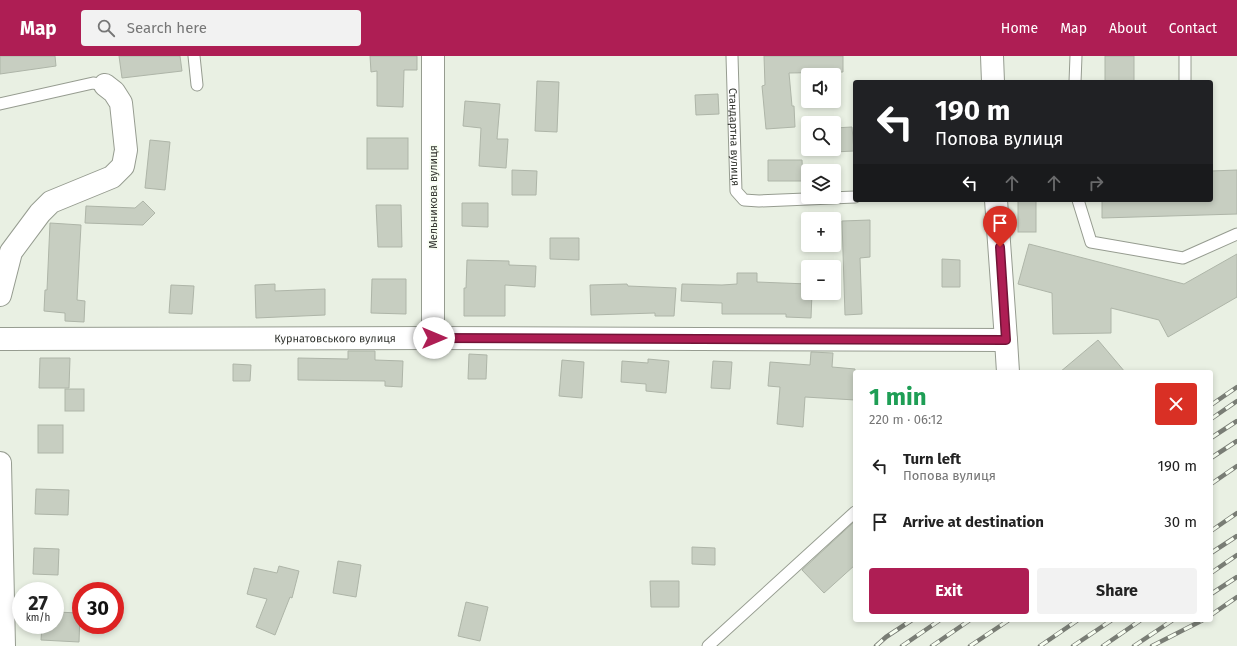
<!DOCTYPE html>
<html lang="en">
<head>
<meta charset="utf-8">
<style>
  body { margin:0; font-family:"Fira Sans",sans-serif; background:#f2f2f2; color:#222; height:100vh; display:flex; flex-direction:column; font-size:15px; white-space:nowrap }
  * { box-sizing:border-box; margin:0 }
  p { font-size:13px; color:#767676 }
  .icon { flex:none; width:22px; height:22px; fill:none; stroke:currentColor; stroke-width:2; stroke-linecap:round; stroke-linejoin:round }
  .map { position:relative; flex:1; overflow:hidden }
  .details { position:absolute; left:853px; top:314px; width:360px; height:252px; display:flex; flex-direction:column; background:#fff; border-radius:4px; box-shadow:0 2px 6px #0003 }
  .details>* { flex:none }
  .guide { position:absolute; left:853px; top:24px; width:360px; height:122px; border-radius:4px; box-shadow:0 2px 6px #0003; background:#202124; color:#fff; overflow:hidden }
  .fabs { position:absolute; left:801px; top:12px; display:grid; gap:8px }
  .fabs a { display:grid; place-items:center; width:40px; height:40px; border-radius:4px; background:#fff; box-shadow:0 2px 6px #0003; font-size:20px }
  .speed { position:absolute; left:12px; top:526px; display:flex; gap:8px; font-size:20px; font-weight:700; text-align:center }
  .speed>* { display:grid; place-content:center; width:52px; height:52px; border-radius:50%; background:#fff; box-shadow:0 2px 6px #0003; line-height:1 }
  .speed small { font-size:10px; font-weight:400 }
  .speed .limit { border:6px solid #d22; background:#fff; color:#111 }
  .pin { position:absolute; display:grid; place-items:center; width:34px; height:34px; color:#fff; margin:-41px -17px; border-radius:50% 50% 50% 0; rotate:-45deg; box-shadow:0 0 4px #0007 }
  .pin .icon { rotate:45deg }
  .me { position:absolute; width:44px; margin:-22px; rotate:90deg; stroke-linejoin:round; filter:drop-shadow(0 0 3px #0008) }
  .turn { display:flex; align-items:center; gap:14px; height:84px; padding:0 16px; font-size:18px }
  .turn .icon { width:52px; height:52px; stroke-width:2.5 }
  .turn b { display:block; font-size:28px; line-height:34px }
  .lanes { display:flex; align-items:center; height:38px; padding:0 16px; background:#0003; justify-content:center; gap:20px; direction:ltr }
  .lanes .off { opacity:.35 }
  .round { display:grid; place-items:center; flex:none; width:42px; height:42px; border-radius:4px; background:#f2f2f2 }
  .summary { display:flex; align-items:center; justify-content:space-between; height:68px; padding:0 16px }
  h1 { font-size:24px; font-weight:700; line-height:30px; color:#1e9e55 }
  .button { display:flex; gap:8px; margin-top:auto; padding:8px 16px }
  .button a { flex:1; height:46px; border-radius:4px; background:#ae1e54; color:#fff; font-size:16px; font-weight:700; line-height:46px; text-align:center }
  .button a+a { background:#f2f2f2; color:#222 }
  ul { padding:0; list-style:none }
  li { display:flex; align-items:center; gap:12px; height:56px; padding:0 16px }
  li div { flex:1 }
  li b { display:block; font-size:15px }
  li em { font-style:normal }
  header { display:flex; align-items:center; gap:24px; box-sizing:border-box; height:56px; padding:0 20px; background:#ae1e54; color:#fff }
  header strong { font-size:19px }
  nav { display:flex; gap:22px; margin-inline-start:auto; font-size:14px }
  .search { width:280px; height:36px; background:#f2f2f2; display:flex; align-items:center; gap:10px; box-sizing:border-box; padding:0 14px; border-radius:4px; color:#767676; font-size:15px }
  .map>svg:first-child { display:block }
  .building { fill:#c7cec1; stroke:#aeb5a8 }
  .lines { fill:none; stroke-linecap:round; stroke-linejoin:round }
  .lane-casing { stroke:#969c90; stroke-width:13 }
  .street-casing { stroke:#969c90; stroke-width:24 }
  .lane { stroke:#fff; stroke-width:11 }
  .street { stroke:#fff; stroke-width:22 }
  .rail-casing { stroke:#797d75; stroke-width:4.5 }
  .rail { stroke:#f7fef1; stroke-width:3; stroke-dasharray:9; stroke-linecap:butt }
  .route-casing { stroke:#711437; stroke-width:10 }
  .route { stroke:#ae1e54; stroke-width:7 }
  .labels { text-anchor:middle; stroke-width:3; stroke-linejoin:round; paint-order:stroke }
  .street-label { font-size:11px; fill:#343631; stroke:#f7fef1 }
</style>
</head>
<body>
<header>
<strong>Map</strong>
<div class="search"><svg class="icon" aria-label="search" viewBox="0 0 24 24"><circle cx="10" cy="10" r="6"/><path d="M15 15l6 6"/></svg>Search here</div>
<nav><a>Home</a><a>Map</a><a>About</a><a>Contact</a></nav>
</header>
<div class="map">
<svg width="1237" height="590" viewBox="0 0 1237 590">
  <rect width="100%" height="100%" fill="#e9f0e3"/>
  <!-- building -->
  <g class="building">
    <path d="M0,0H55L56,10L0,18Z"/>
    <path d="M119,0H180L182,15L122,22Z"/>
    <path d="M370,0H417V14H404L403,51L377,50V15L371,16Z"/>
    <path d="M764,0H843V16L789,17L792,50H794L795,71L766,73L762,30L765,29Z"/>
    <rect x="1105" y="0" width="29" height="26"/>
    <path d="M537,25L559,26L557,76L535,75Z"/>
    <path d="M718,38L719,58L696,59L695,39Z"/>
    <path d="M465,45L500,48L497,83H508L506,112L479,110L481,72L463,70Z"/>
    <path d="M852,71L854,95L834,96V72Z"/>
    <rect x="367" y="82" width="41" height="31"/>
    <path d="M150,84L170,86L165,134L145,132Z"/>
    <path d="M768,104H802L803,125H768Z"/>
    <path d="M512,114L537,115L536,139H512Z"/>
    <path d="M1237,114V158L1102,162V144H1211V115Z"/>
    <rect x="1018" y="144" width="18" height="32"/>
    <path d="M143,145L155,157L143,169L85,167L86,150L135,152Z"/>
    <path d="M462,147H488V171L462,170Z"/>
    <path d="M376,149H401L402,191H378Z"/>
    <path d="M870,164V201L860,202L862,258L845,259L842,165Z"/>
    <path d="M50,167L81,169L77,244L85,245L84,266L65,265V257L44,255L45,234H47Z"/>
    <path d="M550,182H579V204L550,203Z"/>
    <path d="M1029,188L1184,228L1237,198V241L1168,281L1159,264L1111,252V277L1053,278L1052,237L1018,228Z"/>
    <path d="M942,203L960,204V231H942Z"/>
    <path d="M467,204L509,205V209L536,210L535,231L505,229V260H464V232H466Z"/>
    <path d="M737,217H757V226L808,228V237H812L811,262L786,261V258H722V247L681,245L682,228L722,229L737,228Z"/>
    <path d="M372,223H406V258L371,257Z"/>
    <path d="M275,228V235L325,233V259L256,262L255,229Z"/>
    <path d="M627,228L628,230L676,232L674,260H655V257L591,259L590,229Z"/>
    <path d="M171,229L194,230L192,258L169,257Z"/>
    <path d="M1098,284L1125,316H1060Z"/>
    <path d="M348,295H375V304L403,305L402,331L385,330V325L298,324V302L348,303Z"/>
    <path d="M811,296L833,297L832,311L855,313V344L805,341L803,371L777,368L780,331L768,330L770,306L810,309Z"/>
    <path d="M469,298L487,299L486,323H468Z"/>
    <path d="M40,302H70L69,332H39Z"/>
    <path d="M648,303L669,305L666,337L646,335V328L621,326L622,305L648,307Z"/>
    <path d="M562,304L584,306L582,342L559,340Z"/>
    <path d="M713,305L732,306L730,333L711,332Z"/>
    <path d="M233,308L251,309L250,325H233Z"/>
    <rect x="65" y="333" width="19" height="22"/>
    <rect x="38" y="369" width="25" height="28"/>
    <path d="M36,433L69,434L68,459L35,458Z"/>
    <path d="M855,465V509L824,537L802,514Z"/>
    <path d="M692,491L715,492V509L692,508Z"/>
    <path d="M34,492L59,493L58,519L33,518Z"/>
    <path d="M338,505L361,509L356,541L333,537Z"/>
    <path d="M279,510L299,515L292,542L290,541L275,579L256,571L267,543L247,538L254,512L277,517Z"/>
    <path d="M650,525H679V551H651Z"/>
    <path d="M466,546L488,551L480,585L458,580Z"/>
    <path d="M55,556L80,557L79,586L41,584L42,569H55Z"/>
  </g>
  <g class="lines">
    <defs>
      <g id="lane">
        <path d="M194,0L197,29"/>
        <path id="s1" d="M732,0L736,135L744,144L759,145L855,141"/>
        <path d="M1185,0V26"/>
        <path d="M1075,26L1076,0"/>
        <path d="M0,48L93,27L105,29"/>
        <path d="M1078,144L1091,186L1183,202L1237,178"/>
        <path d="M708,590L855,456"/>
      </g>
      <g id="street">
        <path d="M433,0V282"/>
        <path d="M992,0L993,26"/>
        <path d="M996,144L1006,284L1008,316"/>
        <path d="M0,239L11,196L40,157L51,146L112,121L123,110L126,94L121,47L114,36L105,29"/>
        <path id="s2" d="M0,283L433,282L1006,284"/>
        <path d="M0,407L4,590"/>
      </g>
    </defs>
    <!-- lane casing -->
    <use href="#lane" class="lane-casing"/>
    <!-- street casing -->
    <use href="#street" class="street-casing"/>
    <!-- lane -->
    <use href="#lane" class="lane"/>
    <!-- street -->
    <use href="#street" class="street"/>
    <defs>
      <g id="rail">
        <path d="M1211,349L1237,331"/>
        <path d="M1211,363L1237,345"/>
        <path d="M1211,382L1237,365"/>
        <path d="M1211,402L1237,385"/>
        <path d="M1211,428L1237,410"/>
        <path d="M1211,475L1237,457"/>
        <path d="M1211,497L1237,480"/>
        <path d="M1211,517L1237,499"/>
        <path d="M1211,538L1237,521"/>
        <path d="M1211,559L1237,541"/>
        <path d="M876,590L886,581L912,564"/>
        <path d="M902,590L940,564"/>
        <path d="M932,590L970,564"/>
        <path d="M970,590L1009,564"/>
        <path d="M1040,590L1078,564"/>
        <path d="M1073,590L1112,564"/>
        <path d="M1103,590L1141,564"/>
        <path d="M1134,590L1173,564"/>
        <path d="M1152,590L1203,564"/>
      </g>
    </defs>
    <!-- rail casing -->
    <use href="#rail" class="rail-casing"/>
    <!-- rail -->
    <use href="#rail" class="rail"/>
  </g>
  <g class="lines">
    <defs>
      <path id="route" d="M434,282L1006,284L1000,191"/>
    </defs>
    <!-- route casing -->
    <use href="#route" class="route-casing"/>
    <!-- route -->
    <use href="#route" class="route"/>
  </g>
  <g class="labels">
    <!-- street labels -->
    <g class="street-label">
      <text dy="4" stroke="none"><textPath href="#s1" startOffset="81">Стандартна вулиця</textPath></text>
      <text transform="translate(433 141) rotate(-90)" y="4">Мельникова вулиця</text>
      <text dy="4" stroke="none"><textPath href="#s2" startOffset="335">Курнатовського вулиця</textPath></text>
    </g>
  </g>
</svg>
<div class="fabs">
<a><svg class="icon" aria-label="sound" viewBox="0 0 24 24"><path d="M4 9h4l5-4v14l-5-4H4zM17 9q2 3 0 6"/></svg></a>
<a><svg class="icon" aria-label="search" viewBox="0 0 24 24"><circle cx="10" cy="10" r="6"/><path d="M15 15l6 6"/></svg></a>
<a><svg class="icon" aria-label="layers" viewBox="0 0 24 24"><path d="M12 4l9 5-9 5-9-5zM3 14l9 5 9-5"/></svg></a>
<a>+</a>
<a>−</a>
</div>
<div class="speed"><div>27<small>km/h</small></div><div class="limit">30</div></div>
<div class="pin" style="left:1000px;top:191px;background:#d93025"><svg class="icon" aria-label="arrive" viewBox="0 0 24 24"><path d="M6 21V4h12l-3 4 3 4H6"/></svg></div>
<svg class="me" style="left:434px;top:282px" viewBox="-20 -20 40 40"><circle r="19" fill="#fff"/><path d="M0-13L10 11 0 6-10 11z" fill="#ae1e54"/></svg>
<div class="guide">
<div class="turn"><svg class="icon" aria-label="left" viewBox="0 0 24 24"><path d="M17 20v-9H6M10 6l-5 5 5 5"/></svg><div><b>190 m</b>Попова вулиця</div></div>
<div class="lanes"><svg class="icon" aria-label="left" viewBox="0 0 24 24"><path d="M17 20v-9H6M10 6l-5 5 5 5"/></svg><svg class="icon off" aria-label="ahead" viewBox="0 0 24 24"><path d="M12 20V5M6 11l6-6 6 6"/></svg><svg class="icon off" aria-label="ahead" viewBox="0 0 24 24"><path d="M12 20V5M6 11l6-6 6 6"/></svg><svg class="icon off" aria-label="right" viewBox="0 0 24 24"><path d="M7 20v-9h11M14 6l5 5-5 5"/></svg></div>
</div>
<section class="details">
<div class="summary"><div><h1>1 min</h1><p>220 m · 06:12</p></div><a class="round" style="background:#d93025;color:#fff"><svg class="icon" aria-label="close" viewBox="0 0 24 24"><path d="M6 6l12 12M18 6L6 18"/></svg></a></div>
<ul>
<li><svg class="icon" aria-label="left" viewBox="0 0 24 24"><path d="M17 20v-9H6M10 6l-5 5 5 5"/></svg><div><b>Turn left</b><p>Попова вулиця</p></div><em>190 m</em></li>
<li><svg class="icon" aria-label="arrive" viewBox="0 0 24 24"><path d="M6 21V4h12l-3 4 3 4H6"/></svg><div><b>Arrive at destination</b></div><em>30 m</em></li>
</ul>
<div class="button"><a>Exit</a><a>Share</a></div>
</section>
</div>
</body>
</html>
